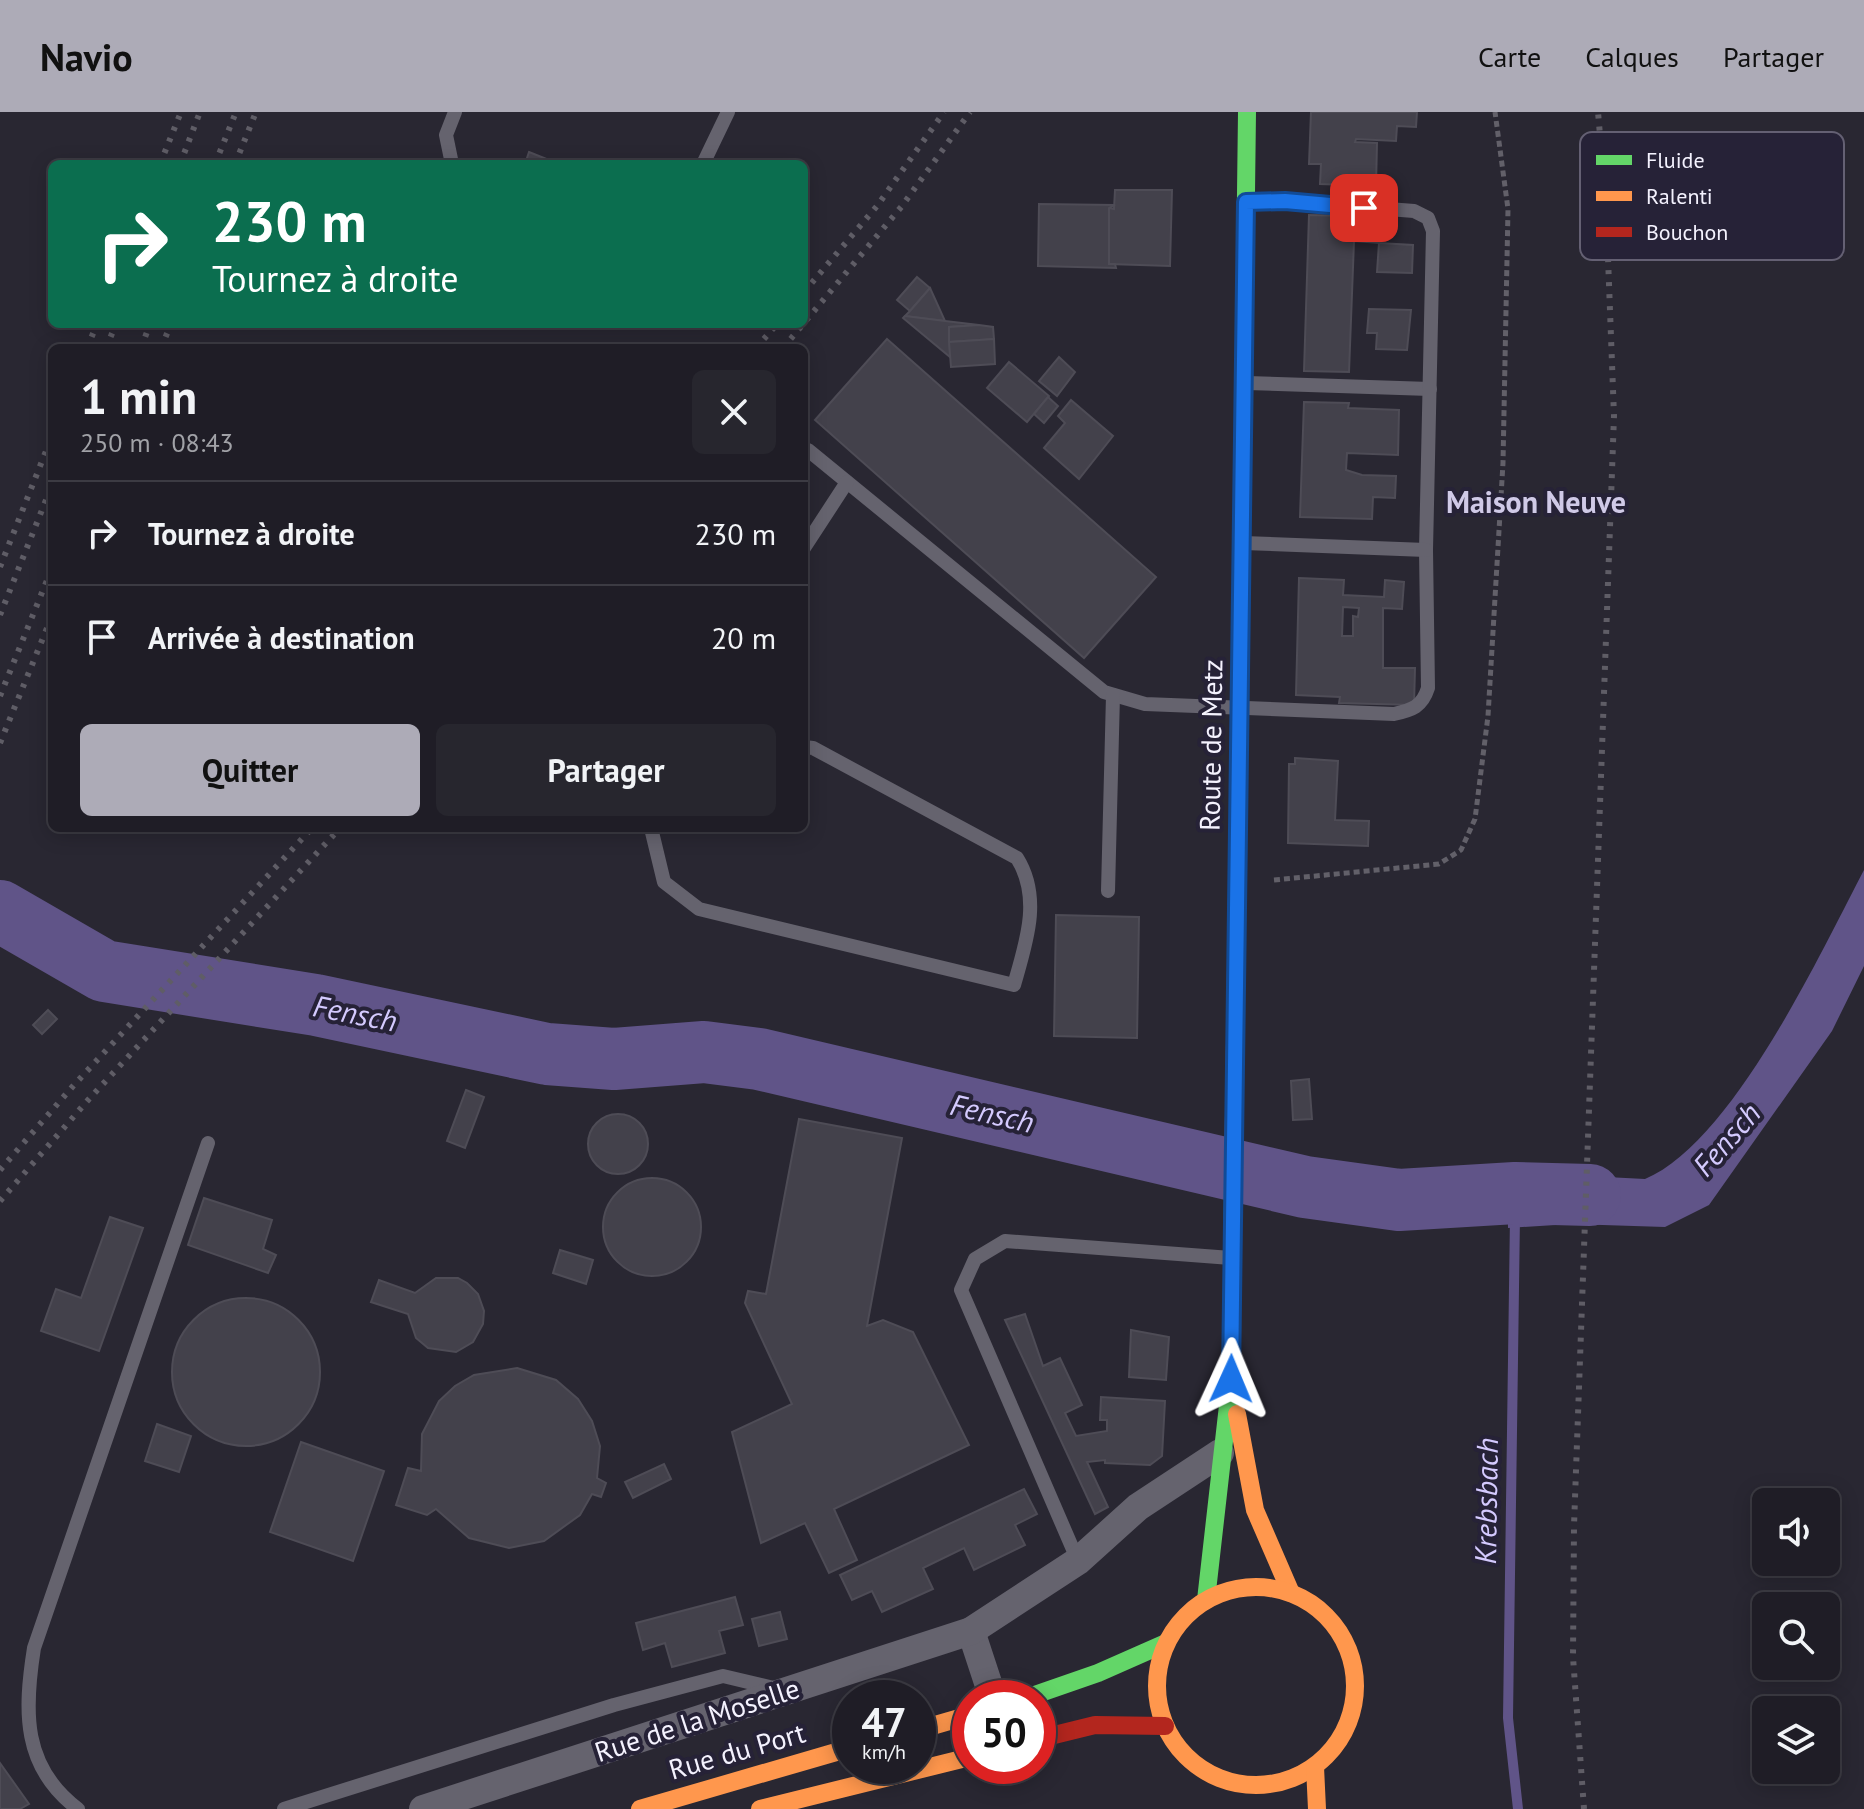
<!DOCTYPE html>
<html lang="fr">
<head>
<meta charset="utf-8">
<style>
  body { margin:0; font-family:"PT Sans",sans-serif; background:#27262e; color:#f1f3f6; height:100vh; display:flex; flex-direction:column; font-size:30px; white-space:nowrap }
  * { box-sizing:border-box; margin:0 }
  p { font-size:26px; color:#a1a2a7 }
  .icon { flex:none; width:44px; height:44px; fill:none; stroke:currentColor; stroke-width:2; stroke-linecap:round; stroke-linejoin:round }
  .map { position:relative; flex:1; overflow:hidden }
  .side { position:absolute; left:48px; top:232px; width:760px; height:488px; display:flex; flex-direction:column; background:#1f1d26; border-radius:12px; box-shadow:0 4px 20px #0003,0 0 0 2px #3c3b43 }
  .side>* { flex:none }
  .guide { position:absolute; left:48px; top:48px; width:760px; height:168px; border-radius:12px; box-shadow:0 4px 20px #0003,0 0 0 2px #3c3b43; background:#0b6e4f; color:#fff; overflow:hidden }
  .fabs { position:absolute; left:1752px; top:1376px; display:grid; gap:16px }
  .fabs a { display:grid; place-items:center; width:88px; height:88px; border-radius:12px; background:#1f1d26; box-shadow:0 4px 20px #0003,0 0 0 2px #3c3b43; font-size:40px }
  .speed { position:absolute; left:832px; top:1568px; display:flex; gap:16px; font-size:40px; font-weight:700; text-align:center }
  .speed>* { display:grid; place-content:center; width:104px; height:104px; border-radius:50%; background:#1f1d26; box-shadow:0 4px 20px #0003,0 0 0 2px #3c3b43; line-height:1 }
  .speed small { font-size:20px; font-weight:400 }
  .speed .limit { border:12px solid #d22; background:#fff; color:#111 }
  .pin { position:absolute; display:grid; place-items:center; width:68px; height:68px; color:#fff; margin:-34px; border-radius:16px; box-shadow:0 4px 12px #0006 }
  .me { position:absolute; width:88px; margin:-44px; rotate:1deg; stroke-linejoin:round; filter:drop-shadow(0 0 6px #0008) }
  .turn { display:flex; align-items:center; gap:28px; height:168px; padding:0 32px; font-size:36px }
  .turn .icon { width:104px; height:104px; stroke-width:2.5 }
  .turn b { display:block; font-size:56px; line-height:68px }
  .round { display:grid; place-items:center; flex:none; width:84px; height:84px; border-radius:12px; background:#27262e }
  .overview { display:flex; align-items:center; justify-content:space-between; height:136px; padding:0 32px }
  h1 { font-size:48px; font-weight:600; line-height:60px }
  .cta { display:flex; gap:16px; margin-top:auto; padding:16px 32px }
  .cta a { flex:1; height:92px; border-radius:12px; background:#adabb7; color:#111; font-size:32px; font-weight:600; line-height:92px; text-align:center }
  .cta a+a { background:#27262e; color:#f1f3f6 }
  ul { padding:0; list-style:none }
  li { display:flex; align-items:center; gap:24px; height:104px; padding:0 32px; border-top:2px solid #3c3b43 }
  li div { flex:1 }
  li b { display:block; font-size:30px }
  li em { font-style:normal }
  header { display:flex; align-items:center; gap:48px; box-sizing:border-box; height:112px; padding:0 40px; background:#adabb7; color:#111 }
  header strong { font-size:38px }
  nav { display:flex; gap:44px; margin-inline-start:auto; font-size:28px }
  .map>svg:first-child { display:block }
  .water { fill:#605488 }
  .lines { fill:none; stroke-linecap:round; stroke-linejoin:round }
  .stream { stroke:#605488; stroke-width:10 }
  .river { stroke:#605488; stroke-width:62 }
  .building { fill:#43414b; stroke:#4e4c56; stroke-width:2; fill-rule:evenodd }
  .path { stroke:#626069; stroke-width:5; stroke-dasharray:6 4; stroke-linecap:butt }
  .lane { stroke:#65636e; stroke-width:14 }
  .street { stroke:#65636e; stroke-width:28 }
  .fast { stroke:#63d668; stroke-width:18 }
  .slow { stroke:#ff974d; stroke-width:18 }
  .jam { stroke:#b3261e; stroke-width:18 }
  .rail { stroke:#5f5d66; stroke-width:6; stroke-dasharray:4 8; stroke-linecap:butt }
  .route-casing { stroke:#114b97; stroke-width:20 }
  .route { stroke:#1a73e8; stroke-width:14 }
  .labels { text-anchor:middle; stroke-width:8; stroke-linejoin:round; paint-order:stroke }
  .street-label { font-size:28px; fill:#f4f2fe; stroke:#262237 }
  .neighbourhood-label { font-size:30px; font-weight:bold; fill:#d0cae7; stroke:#262237 }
  .water-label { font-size:30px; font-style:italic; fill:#d4cafe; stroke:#262237 }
  .key { fill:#262237; stroke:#646073; stroke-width:2 }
  .key-label { font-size:22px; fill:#f4f2fe }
</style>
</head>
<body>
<header>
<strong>Navio</strong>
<nav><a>Carte</a><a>Calques</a><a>Partager</a></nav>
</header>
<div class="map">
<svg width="1864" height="1697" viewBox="0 0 1864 1697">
  <rect width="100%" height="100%" fill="#292732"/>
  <!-- water -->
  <path class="water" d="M1864,758V854L1832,919L1709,1093L1665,1115L1571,1112L1508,1116L1507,1060L1645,1067C1732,1031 1820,842 1864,758Z"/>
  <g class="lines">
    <!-- stream -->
    <path class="stream" d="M1515,1104L1508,1606L1518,1697"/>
    <!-- river -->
    <path class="river" d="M0,799L104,859L316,893L547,942L614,947L704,940L759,947L1305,1075L1399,1088L1515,1081L1590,1083"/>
  </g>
  <!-- building -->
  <g class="building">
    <path d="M1311,0H1417L1416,15L1397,14L1396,29L1356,27L1355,30L1377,31L1376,74L1320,72L1321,52H1309Z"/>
    <path d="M529,40L559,52H525Z"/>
    <path d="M1115,78H1172L1170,154L1109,152V96L1114,97Z"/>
    <path d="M1039,92L1115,93L1109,96V152H1115L1116,156L1038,154Z"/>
    <path d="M1309,103L1381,105L1379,131L1354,129L1349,260L1304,259Z"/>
    <path d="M1379,131L1413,133L1412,161L1377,160Z"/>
    <path d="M917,165L930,176L910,199L897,188Z"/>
    <path d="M930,176L945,209L905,204L910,199Z"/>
    <path d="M1369,197L1411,198L1407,238L1376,237L1377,221H1367Z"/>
    <path d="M905,204L945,209L979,213L949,215L950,245L903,206Z"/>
    <path d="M979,213L993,215L994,227L949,230V215Z"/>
    <path d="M887,227L1156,465L1084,546L815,308Z"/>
    <path d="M994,227L995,252L951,255L949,230Z"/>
    <path d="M1059,245L1075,260L1057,284L1039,269Z"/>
    <path d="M1009,250L1049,284L1027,310L987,276Z"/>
    <path d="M1048,285L1058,294L1044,311L1034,302Z"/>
    <path d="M1071,288L1113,324L1079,367L1044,336L1065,311L1058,304Z"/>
    <path d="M1304,290L1349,291L1348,296L1399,298L1398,343L1347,341L1346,358L1362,363L1396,364L1395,386L1373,385L1372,407L1300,405Z"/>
    <path d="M1299,466L1344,468L1343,483L1384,485L1385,468L1404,470L1402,497L1383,496V556H1415L1414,593L1339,591L1340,585L1296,583ZM1343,495L1359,496L1358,505L1353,504V524H1342Z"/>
    <path d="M1295,646L1338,649L1335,708L1369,709L1368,734L1288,731L1289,652H1295Z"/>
    <path d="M1056,803L1139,805L1137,926L1054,924Z"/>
    <path d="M48,898L57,907L42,922L33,913Z"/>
    <path d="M1309,967L1312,1007L1293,1008L1291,969Z"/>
    <path d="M466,978L484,985L465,1036L447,1029Z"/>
    <circle cx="618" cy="1032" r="30"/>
    <path d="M799,1007L902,1026L867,1214L883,1208L913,1220L969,1333L834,1397L857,1448L829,1461L805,1411L761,1431L732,1320L792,1292L745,1191L748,1179L766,1182Z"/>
    <circle cx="652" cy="1115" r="49"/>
    <path d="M204,1086L272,1108L263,1137L276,1143L268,1161L188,1133Z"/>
    <path d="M110,1105L143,1116L99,1239L41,1219L56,1177L81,1186Z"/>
    <path d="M560,1138L593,1148L586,1172L553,1161Z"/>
    <path d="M436,1166H458L467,1171L478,1182L484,1199L483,1212L473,1230L456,1240L428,1236L416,1226L408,1202L371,1190L379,1168L415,1181Z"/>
    <circle cx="246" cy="1260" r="74"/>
    <path d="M1025,1202L1043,1254L1060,1246L1082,1293L1065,1301L1076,1324L1107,1319V1308H1100L1101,1285L1165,1289L1162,1344L1150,1353L1105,1351V1348L1087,1350L1108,1395L1095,1402L1005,1208Z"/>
    <path d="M1131,1218L1169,1225L1166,1268L1129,1265Z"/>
    <path d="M517,1256L556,1268L578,1287L592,1309L600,1334L597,1366L606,1371L601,1385L592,1382L580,1403L544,1429L509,1436L469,1426L436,1397L427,1403L396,1393L408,1356L421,1359L422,1322L439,1289L455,1274L474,1263Z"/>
    <path d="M157,1312L191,1324L179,1360L145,1349Z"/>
    <path d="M301,1330L384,1359L353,1449L270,1420Z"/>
    <path d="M664,1352L671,1367L633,1386L625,1370Z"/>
    <path d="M1024,1377L1037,1402L1015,1413L1025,1433L974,1458L964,1436L923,1456L933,1477L882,1500L872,1479L852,1488L840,1463Z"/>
    <path d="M735,1485L743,1513L719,1519L725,1541L672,1555L665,1531L643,1538L636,1511Z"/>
    <path d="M780,1500L787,1527L759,1534L752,1507Z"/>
    <path d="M0,1651L29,1692L20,1697H0Z"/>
  </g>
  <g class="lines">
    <!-- path -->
    <path class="path" d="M1274,768L1439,752L1461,738L1475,707L1488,604L1503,351L1508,97L1495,0"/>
    <!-- lane -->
    <g class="lane">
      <path d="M452,52L446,23L455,0"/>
      <path d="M703,52L728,0"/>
      <path d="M1247,271L1430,277"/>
      <path d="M808,338L1104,580L1145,592L1394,602C1412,598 1422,595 1428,576L1426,438L1433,119L1428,106L1414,99L1285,89L1247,90"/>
      <path d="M1243,431L1426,438"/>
      <path d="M804,436L847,370"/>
      <path d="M651,716L664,770L699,797L1014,873C1026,831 1042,786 1017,746L813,636L804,635"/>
      <path d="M1108,779L1113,583"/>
      <path d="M1078,1449L961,1178L975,1147L1005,1129L1231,1146"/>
      <path d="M78,1697C22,1655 24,1599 34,1536L208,1031"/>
      <path d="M284,1697L614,1593L723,1564L778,1577"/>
    </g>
    <!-- street -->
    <g class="street">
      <path d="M971,1519L993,1586"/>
      <path d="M423,1697L971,1519L1078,1449L1138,1395L1220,1341"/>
    </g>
    <!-- fast -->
    <g class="fast">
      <path d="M1240,569L1247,0"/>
      <path d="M1206,1488L1231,1267L1233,1076"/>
      <path d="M1026,1586L1098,1561L1166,1531"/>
    </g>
    <!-- slow -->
    <g class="slow">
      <path d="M1233,1076L1240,569"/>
      <path d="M1237,1302L1255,1398L1291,1481"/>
      <circle cx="1256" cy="1574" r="99"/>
      <path d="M918,1618L970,1603"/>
      <path d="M1315,1655L1317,1697"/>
      <path d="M640,1697L850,1636"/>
      <path d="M760,1697L970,1645"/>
    </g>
    <!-- jam -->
    <path class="jam" d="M1038,1627L1095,1613L1165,1614"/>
    <!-- rail -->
    <g class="rail">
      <path d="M160,52L181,0"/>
      <path d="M180,52L200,0"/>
      <path d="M215,52L236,0"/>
      <path d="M235,52L256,0"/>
      <path d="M804,180L877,94L944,0"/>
      <path d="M87,236L97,212"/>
      <path d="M106,236L116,212"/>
      <path d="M141,236L150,212"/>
      <path d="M161,236L171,212"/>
      <path d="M756,236L777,212"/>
      <path d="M783,236L902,94L970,0"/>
      <path d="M0,455L52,324"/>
      <path d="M0,503L52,373"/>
      <path d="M0,584L52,456"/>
      <path d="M0,631L52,504"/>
      <path d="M0,1058L74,973L312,716"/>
      <path d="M0,1089L89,987L340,716"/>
      <path d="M1584,1697L1573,1545L1574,1414L1614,304L1606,93L1598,0"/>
    </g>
  </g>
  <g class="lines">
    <defs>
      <path id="route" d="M1231,1267L1246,90L1285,89L1364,96"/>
    </defs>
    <!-- route casing -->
    <use href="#route" class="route-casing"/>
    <!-- route -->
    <use href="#route" class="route"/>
  </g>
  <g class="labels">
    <!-- street labels -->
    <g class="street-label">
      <text transform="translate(1211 633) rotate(-89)" y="10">Route de Metz</text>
      <text transform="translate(697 1608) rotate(-18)" y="10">Rue de la Moselle</text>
      <text transform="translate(737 1639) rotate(-16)" y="10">Rue du Port</text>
    </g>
    <!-- neighbourhood labels -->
    <g class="neighbourhood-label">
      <text x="1536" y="401">Maison Neuve</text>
    </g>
    <!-- water labels -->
    <g class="water-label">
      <text transform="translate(355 902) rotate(11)" y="10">Fensch</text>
      <text transform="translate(992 1002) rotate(13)" y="10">Fensch</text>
      <text transform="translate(1727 1028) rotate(-49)" y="10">Fensch</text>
      <text transform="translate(1487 1389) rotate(-89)" y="10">Krebsbach</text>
    </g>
  </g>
  <!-- legend -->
  <rect x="1580" y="20" width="264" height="128" rx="12" class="key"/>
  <rect x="1596" y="43" width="36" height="10" fill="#63d668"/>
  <rect x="1596" y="79" width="36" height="10" fill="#ff974d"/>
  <rect x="1596" y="115" width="36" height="10" fill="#b3261e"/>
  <g class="key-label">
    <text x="1646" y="56">Fluide</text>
    <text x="1646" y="92">Ralenti</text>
    <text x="1646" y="128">Bouchon</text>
  </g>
</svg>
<div class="fabs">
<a><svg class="icon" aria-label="sound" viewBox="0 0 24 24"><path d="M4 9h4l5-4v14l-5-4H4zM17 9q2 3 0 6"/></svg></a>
<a><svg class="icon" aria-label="search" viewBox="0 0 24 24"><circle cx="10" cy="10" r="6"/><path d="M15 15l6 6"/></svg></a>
<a><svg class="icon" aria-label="layers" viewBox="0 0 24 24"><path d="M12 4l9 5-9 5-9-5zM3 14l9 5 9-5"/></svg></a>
</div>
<div class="speed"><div>47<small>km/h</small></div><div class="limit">50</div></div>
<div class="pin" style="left:1364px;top:96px;background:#d93025"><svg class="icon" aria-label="arrive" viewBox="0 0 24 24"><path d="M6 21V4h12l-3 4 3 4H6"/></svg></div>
<svg class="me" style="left:1231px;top:1267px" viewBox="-20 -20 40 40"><path d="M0-17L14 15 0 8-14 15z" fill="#1a73e8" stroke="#fff" stroke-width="4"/></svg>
<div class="guide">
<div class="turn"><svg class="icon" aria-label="right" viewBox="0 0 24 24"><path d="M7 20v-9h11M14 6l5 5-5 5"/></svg><div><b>230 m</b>Tournez à droite</div></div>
</div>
<section class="side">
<div class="overview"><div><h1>1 min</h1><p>250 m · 08:43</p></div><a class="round"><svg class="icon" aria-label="close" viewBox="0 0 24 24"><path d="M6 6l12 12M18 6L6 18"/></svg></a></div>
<ul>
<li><svg class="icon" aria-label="right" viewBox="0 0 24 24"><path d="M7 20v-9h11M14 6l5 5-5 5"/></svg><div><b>Tournez à droite</b></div><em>230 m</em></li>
<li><svg class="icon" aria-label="arrive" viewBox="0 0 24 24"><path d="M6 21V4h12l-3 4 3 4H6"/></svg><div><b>Arrivée à destination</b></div><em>20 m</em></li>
</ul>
<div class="cta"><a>Quitter</a><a>Partager</a></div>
</section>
</div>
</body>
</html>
